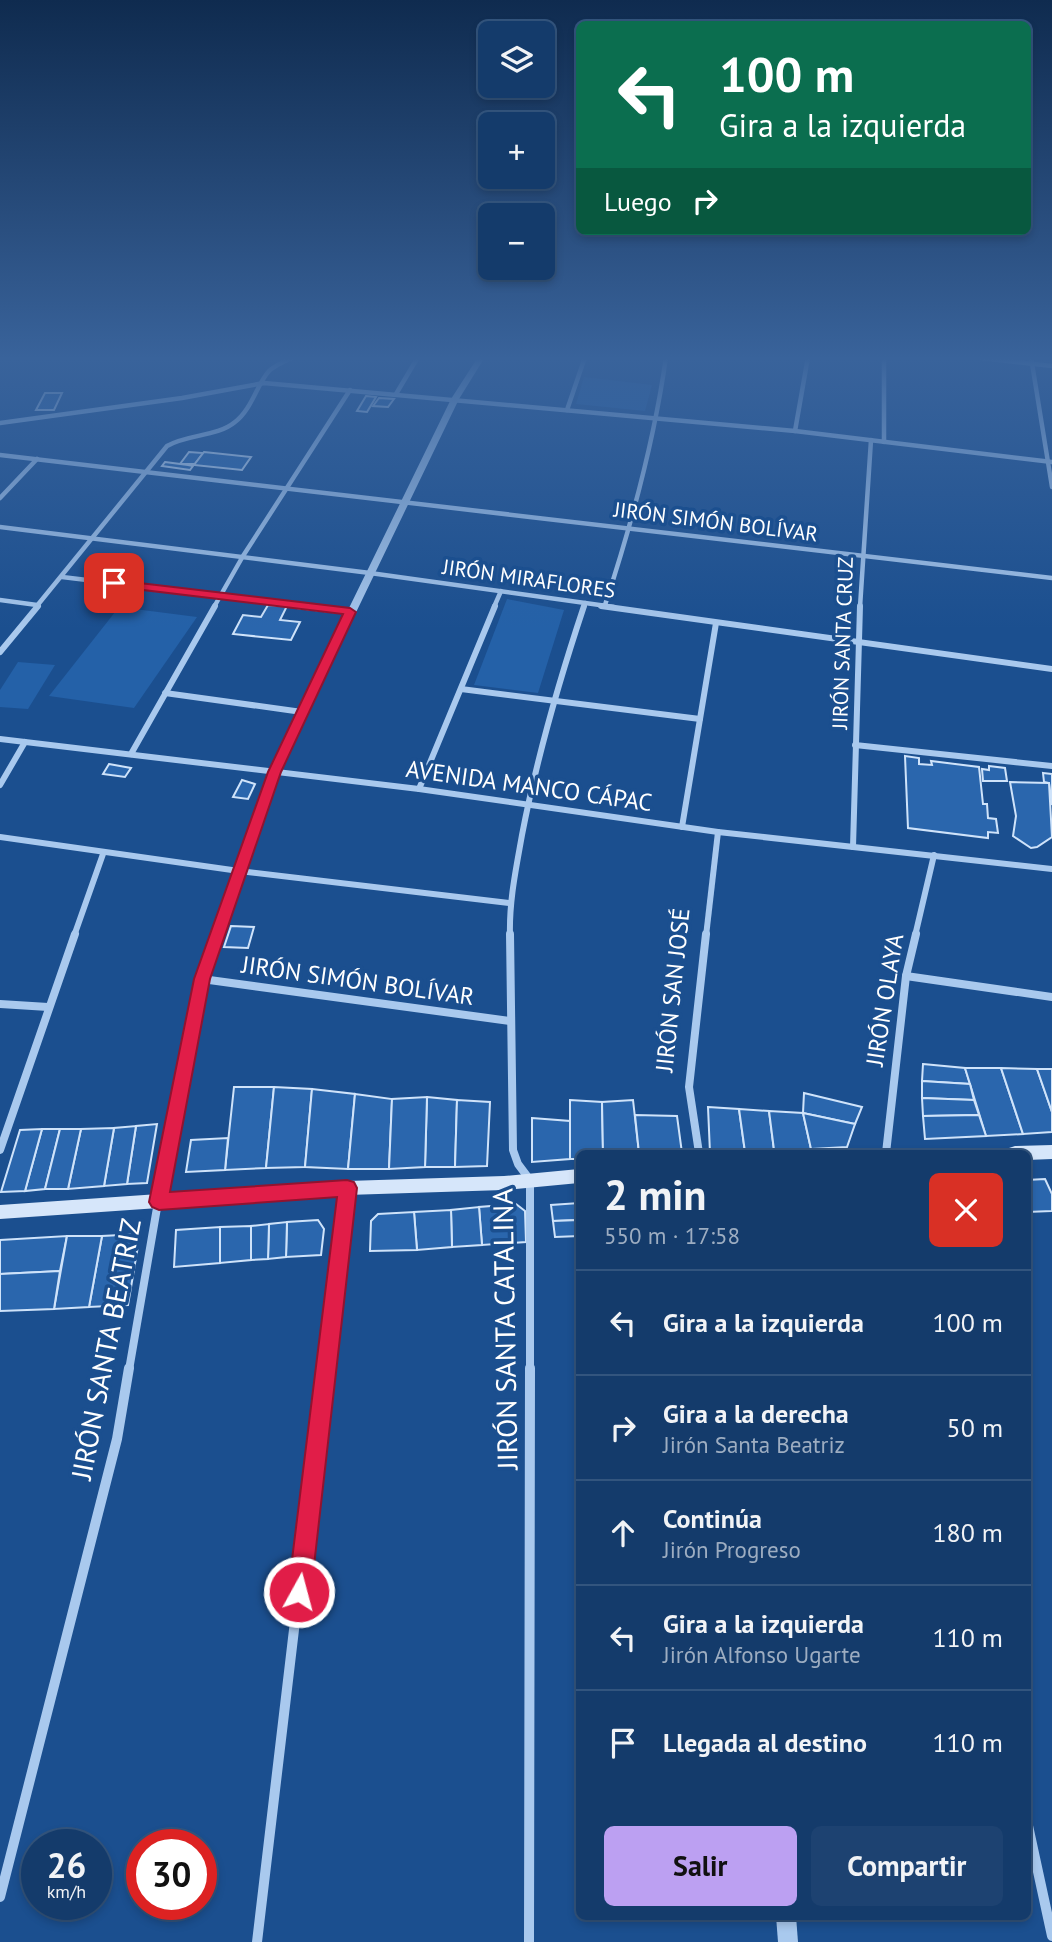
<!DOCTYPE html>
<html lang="es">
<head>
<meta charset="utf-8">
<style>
  body { margin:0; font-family:"PT Sans",sans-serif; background:#1d4271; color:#f1f3f6; height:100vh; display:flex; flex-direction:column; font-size:26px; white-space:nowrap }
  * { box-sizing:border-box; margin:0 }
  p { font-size:23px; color:#9dadc1 }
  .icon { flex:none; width:38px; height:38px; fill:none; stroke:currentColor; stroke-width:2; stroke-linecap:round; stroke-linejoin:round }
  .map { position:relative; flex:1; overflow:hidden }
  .details { position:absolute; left:576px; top:1150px; width:455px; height:770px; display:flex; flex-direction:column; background:#143b6b; border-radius:10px; box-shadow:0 4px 10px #0003,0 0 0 2px #33557e }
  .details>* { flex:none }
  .top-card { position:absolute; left:576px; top:21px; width:455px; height:214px; border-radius:10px; box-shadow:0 4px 10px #0003,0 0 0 2px #33557e; background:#0b6e4f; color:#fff; overflow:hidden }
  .tools { position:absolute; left:478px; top:21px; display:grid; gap:14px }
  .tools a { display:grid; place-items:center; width:77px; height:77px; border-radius:10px; background:#143b6b; box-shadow:0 4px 10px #0003,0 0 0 2px #33557e; font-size:35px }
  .speed { position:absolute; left:21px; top:1829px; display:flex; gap:14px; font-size:35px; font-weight:700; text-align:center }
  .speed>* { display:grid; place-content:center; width:91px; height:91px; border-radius:50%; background:#143b6b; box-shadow:0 4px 10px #0003,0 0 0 2px #33557e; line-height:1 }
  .speed small { font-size:18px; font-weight:400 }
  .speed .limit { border:10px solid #d22; background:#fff; color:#111 }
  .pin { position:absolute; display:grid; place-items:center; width:60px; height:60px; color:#fff; margin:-30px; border-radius:14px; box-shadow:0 4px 10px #0006 }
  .me { position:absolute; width:77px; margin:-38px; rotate:7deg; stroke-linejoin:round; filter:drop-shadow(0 0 5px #0008) }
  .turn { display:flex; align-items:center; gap:24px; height:147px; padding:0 28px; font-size:32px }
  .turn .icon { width:91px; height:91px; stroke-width:2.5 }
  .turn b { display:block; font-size:49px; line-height:60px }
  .then { display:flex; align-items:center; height:66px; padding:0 28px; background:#0003; gap:14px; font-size:26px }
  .round { display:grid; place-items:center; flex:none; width:74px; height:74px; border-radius:10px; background:#1d4271 }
  .overview { display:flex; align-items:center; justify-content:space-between; height:119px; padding:0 28px }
  h1 { font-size:42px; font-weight:700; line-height:52px }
  .cta { display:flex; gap:14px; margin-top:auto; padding:14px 28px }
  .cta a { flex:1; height:80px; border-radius:10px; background:#bca0f2; color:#111; font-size:28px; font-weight:700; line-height:80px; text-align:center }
  .cta a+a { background:#1d4271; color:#f1f3f6 }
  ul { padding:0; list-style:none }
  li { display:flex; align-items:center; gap:21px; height:105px; padding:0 28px; border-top:2px solid #33557e }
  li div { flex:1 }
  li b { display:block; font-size:26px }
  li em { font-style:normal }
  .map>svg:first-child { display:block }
  .green { fill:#2461a8 }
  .building { fill:#2a66ad; stroke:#cfe3fa; stroke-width:2 }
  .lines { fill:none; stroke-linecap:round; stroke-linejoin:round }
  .minor-far3 { stroke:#a9c9ee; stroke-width:4.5 }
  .minor-far2 { stroke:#a9c9ee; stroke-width:6 }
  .minor-far1 { stroke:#a9c9ee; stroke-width:8 }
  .minor { stroke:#a9c9ee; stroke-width:10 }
  .tertiary { fill:#a9c9ee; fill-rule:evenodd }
  .secondary { fill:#d6e6fa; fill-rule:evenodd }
  .route { fill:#e11d48; stroke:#92132f; stroke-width:2 }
  .labels { text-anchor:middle; stroke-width:7; stroke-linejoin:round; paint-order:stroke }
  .far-street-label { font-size:21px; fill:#fff; stroke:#1b4f8f }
  .street-label { font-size:24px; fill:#fff; stroke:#1b4f8f }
  .near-street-label { font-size:28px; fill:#fff; stroke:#1b4f8f }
</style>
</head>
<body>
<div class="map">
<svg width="1052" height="1942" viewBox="0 0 1052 1942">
  <rect width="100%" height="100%" fill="#1b4f8f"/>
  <!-- green -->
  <g class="green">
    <path d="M584,377L652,385L645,411L576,404Z"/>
    <path d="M507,599L564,610L538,693L474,685Z"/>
    <path d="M119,607L197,617L134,708L49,696Z"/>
    <path d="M18,662L55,665L28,709L0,707V690Z"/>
  </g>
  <!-- building -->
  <g class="building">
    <path d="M45,393H62L54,410H36Z"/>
    <path d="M366,396L376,397L367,412L357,411Z"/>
    <path d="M379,398L394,399L388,407L373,406Z"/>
    <path d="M189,452L203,453L195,464H180Z"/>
    <path d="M204,452L251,457L242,470L194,465Z"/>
    <path d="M165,462L188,465L193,466L190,470L162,466Z"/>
    <path d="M268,605L287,606L280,620L300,622L291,640L233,634L243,615L261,617Z"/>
    <path d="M905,756L919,758V764L932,765L931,761L979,767L983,804H987L988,818L996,819L998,833L988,832V838L908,828Z"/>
    <path d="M109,764L131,768L125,777L103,774Z"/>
    <path d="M989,766L1005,768L1007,781H983L982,769L989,770Z"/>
    <path d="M1043,773L1052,774V805L1049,783L1044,782Z"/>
    <path d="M242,780L255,784L248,799L233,797Z"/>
    <path d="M1010,782L1049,783L1052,837L1037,847L1031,848L1013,836L1016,816Z"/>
    <path d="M231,926L254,927L248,948L224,947Z"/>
    <path d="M923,1064L965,1068L970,1084L922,1081Z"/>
    <path d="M965,1068H1001L1023,1134L986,1136Z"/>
    <path d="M1001,1068L1037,1069L1052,1112V1132L1023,1134Z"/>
    <path d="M1037,1069H1052V1112Z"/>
    <path d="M922,1081L970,1084L974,1100L922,1098Z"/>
    <path d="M234,1087H274L266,1168L225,1170Z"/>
    <path d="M274,1087L312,1089L305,1167L266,1168Z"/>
    <path d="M312,1089L355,1094L348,1169L305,1167Z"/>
    <path d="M804,1093L862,1107L855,1124L803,1113Z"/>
    <path d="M355,1094L392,1099L389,1169H348Z"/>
    <path d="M427,1097L457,1100L455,1167H425Z"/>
    <path d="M427,1097L425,1167L389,1169L392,1099Z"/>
    <path d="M922,1098L974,1100L979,1115L923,1116Z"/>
    <path d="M457,1100L490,1102L487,1166L455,1167Z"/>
    <path d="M570,1100L602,1102L603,1153H579V1159H570Z"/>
    <path d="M633,1100L639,1153H603L602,1102Z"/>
    <path d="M708,1107L739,1109L745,1152L710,1153Z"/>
    <path d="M739,1109L769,1111L774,1150L745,1152Z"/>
    <path d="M769,1111L803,1113L811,1149L774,1150Z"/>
    <path d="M803,1113L855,1124L847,1147L811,1149Z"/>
    <path d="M635,1115L677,1116L682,1153H639Z"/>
    <path d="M979,1115L986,1136L925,1139L923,1116Z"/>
    <path d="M532,1118L570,1121V1159L532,1162Z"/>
    <path d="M157,1124L147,1183L127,1184L136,1126Z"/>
    <path d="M136,1126L127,1184L104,1186L114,1128Z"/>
    <path d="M114,1128L104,1186L68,1189L81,1129Z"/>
    <path d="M42,1129H60L45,1189L25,1191Z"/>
    <path d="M42,1129L25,1191L1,1192L20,1130Z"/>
    <path d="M60,1129H81L68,1189H45Z"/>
    <path d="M228,1138L225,1170L186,1172L191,1140Z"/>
    <path d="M1045,1179L1052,1194V1211L1027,1212V1180Z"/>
    <path d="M579,1203V1220L553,1221L551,1205Z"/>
    <path d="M516,1204L525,1211L526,1242L482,1245L479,1207Z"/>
    <path d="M479,1207L482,1245L452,1247L451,1210Z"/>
    <path d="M451,1210L452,1247L417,1250L414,1212Z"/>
    <path d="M414,1212L417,1250L370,1251L371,1221L378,1214Z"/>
    <path d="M318,1220L324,1229L321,1255L286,1257L287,1222Z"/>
    <path d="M579,1220V1236L555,1237L553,1221Z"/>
    <path d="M287,1222L286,1257L268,1259L269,1224Z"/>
    <path d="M269,1224L268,1259L251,1260V1226Z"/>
    <path d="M251,1226V1260L220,1263V1227Z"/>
    <path d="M220,1227V1263L174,1267L176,1230Z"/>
    <path d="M140,1234L128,1305L89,1307L102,1236Z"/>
    <path d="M67,1236L60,1271L0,1274V1240Z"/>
    <path d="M67,1236H102L89,1307L54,1309Z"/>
    <path d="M60,1271L54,1309L0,1311V1274Z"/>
  </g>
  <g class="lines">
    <!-- minor-far3 -->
    <g class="minor-far3">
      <path d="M884,357V442"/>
      <path d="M973,357L1052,366"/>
      <path d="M1031,357L1052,487"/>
      <path d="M396,394L418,357"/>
      <path d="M567,410L585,357"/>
      <path d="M0,423L182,398L264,383L795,431L1052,462"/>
      <path d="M795,431L808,357"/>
      <path d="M0,455L1052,578"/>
      <path d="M0,498L37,459"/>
      <path d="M0,527L370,573L614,607"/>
      <path d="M62,577L311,607"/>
      <path d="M0,600L37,605"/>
      <path d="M605,605C632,523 654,442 666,357"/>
      <path d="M36,607L167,446C187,434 217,437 235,422C252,409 257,384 269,371C275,365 286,361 293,357"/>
      <path d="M214,607L243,556L350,390"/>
      <path d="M494,607L501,591"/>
      <path d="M584,607L585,603"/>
      <path d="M860,607L871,440"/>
    </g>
    <!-- minor-far2 -->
    <g class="minor-far2">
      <path d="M297,606L350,612"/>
      <path d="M601,606L1052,669"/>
      <path d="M0,652L38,606"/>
      <path d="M461,689L700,719"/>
      <path d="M165,693L302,712"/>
      <path d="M0,739L419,789L718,832L1052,869"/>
      <path d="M855,745L1052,766"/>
      <path d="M131,754L215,606"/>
      <path d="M0,785L25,742"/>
      <path d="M419,789L495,606"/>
      <path d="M682,827L716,623"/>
      <path d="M0,837L239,871L509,903"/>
      <path d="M853,847L860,606"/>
      <path d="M74,936L103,854"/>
      <path d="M510,936C509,901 516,869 522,835C537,757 559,681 584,606"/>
      <path d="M706,936L718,832"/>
      <path d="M915,936L934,855"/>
    </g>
    <!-- minor-far1 -->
    <g class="minor-far1">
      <path d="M510,934L513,1150L518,1164L530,1180V1370"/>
      <path d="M906,976L1052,997"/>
      <path d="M202,979L510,1021"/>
      <path d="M0,1004L48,1007"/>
      <path d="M0,1150L75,934"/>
      <path d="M699,1153L689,1087L706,934"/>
      <path d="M886,1153L906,976L916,934"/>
      <path d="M129,1370L158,1202"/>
      <path d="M325,1370L347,1188"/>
    </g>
    <!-- minor -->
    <g class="minor">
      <path d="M1027,1821L1052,1936"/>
      <path d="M0,1897L117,1439L129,1368"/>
      <path d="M257,1942L325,1368"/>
      <path d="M529,1942L530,1368"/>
    </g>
    <!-- tertiary -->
    <g class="tertiary">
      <path d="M478,357H485L459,399L279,772L208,979L165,1202L163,1207L158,1208L153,1207L151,1202L196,979L269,772L451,399Z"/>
      <path d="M776,1916H796L798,1942H778Z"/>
    </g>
    <!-- secondary -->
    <g class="secondary">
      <path d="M1052,1145V1159L1027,1160V1153H1007L1009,1148L1015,1146Z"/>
      <path d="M579,1169V1183L504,1190L347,1195L0,1219V1205L347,1181L504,1176Z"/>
    </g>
  </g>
  <!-- sky -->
  <linearGradient id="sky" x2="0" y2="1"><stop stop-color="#0f2b4f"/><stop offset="0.57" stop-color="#39639b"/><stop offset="1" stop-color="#39639b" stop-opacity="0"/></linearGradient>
  <rect width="1052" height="629" fill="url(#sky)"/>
  <!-- route -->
  <path class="route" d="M114,580L350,608L356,612L281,772L210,979L170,1192L347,1180L354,1182L357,1188L311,1592L307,1600L299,1603L291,1600L288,1592L337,1197L159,1210L152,1207L149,1202L194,979L268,772L343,614L110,586V581Z"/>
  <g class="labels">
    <!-- far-street labels -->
    <g class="far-street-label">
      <text transform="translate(716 522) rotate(7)" y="7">JIRÓN SIMÓN BOLÍVAR</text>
      <text transform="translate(529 579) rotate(8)" y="7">JIRÓN MIRAFLORES</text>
      <text transform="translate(843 643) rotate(-88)" y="7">JIRÓN SANTA CRUZ</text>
    </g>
    <!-- street labels -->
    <g class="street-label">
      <text transform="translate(529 786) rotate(8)" y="8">AVENIDA MANCO CÁPAC</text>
      <text transform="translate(358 981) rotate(8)" y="8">JIRÓN SIMÓN BOLÍVAR</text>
      <text transform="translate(673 990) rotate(-84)" y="8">JIRÓN SAN JOSÉ</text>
      <text transform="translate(885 1000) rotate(-81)" y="8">JIRÓN OLAYA</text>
    </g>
    <!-- near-street labels -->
    <g class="near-street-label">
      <text transform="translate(505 1329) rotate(-91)" y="10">JIRÓN SANTA CATALINA</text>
      <text transform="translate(106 1349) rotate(-79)" y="10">JIRÓN SANTA BEATRIZ</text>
    </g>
  </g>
</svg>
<div class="tools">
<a><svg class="icon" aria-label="layers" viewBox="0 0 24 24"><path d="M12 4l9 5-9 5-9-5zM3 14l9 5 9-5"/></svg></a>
<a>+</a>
<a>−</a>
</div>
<div class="speed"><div>26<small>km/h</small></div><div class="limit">30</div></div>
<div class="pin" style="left:114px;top:583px;background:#d93025"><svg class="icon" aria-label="arrive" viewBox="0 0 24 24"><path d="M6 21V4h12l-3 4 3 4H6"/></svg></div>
<svg class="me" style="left:299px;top:1592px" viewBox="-20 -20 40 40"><circle r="17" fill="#e11d48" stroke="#fff" stroke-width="3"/><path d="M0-11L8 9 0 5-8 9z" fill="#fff"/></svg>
<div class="top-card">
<div class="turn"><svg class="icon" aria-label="left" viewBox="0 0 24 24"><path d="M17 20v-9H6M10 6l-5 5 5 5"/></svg><div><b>100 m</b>Gira a la izquierda</div></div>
<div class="then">Luego<svg class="icon" aria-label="right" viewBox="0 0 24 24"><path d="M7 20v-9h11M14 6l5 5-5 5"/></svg></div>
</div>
<section class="details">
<div class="overview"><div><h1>2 min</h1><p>550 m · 17:58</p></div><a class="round" style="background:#d93025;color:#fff"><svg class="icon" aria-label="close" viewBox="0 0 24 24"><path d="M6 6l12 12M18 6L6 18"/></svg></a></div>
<ul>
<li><svg class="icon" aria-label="left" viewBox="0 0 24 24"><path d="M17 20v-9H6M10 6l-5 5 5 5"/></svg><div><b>Gira a la izquierda</b></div><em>100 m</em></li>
<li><svg class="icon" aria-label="right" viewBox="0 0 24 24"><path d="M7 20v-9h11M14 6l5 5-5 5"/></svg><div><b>Gira a la derecha</b><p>Jirón Santa Beatriz</p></div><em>50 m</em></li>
<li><svg class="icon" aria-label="ahead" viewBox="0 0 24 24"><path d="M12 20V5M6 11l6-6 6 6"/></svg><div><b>Continúa</b><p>Jirón Progreso</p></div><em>180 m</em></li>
<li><svg class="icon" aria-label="left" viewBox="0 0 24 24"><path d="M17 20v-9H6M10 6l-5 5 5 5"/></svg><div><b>Gira a la izquierda</b><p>Jirón Alfonso Ugarte</p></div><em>110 m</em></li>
<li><svg class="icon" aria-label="arrive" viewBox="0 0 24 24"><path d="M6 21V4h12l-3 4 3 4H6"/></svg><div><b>Llegada al destino</b></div><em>110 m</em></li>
</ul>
<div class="cta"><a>Salir</a><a>Compartir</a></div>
</section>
</div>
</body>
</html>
